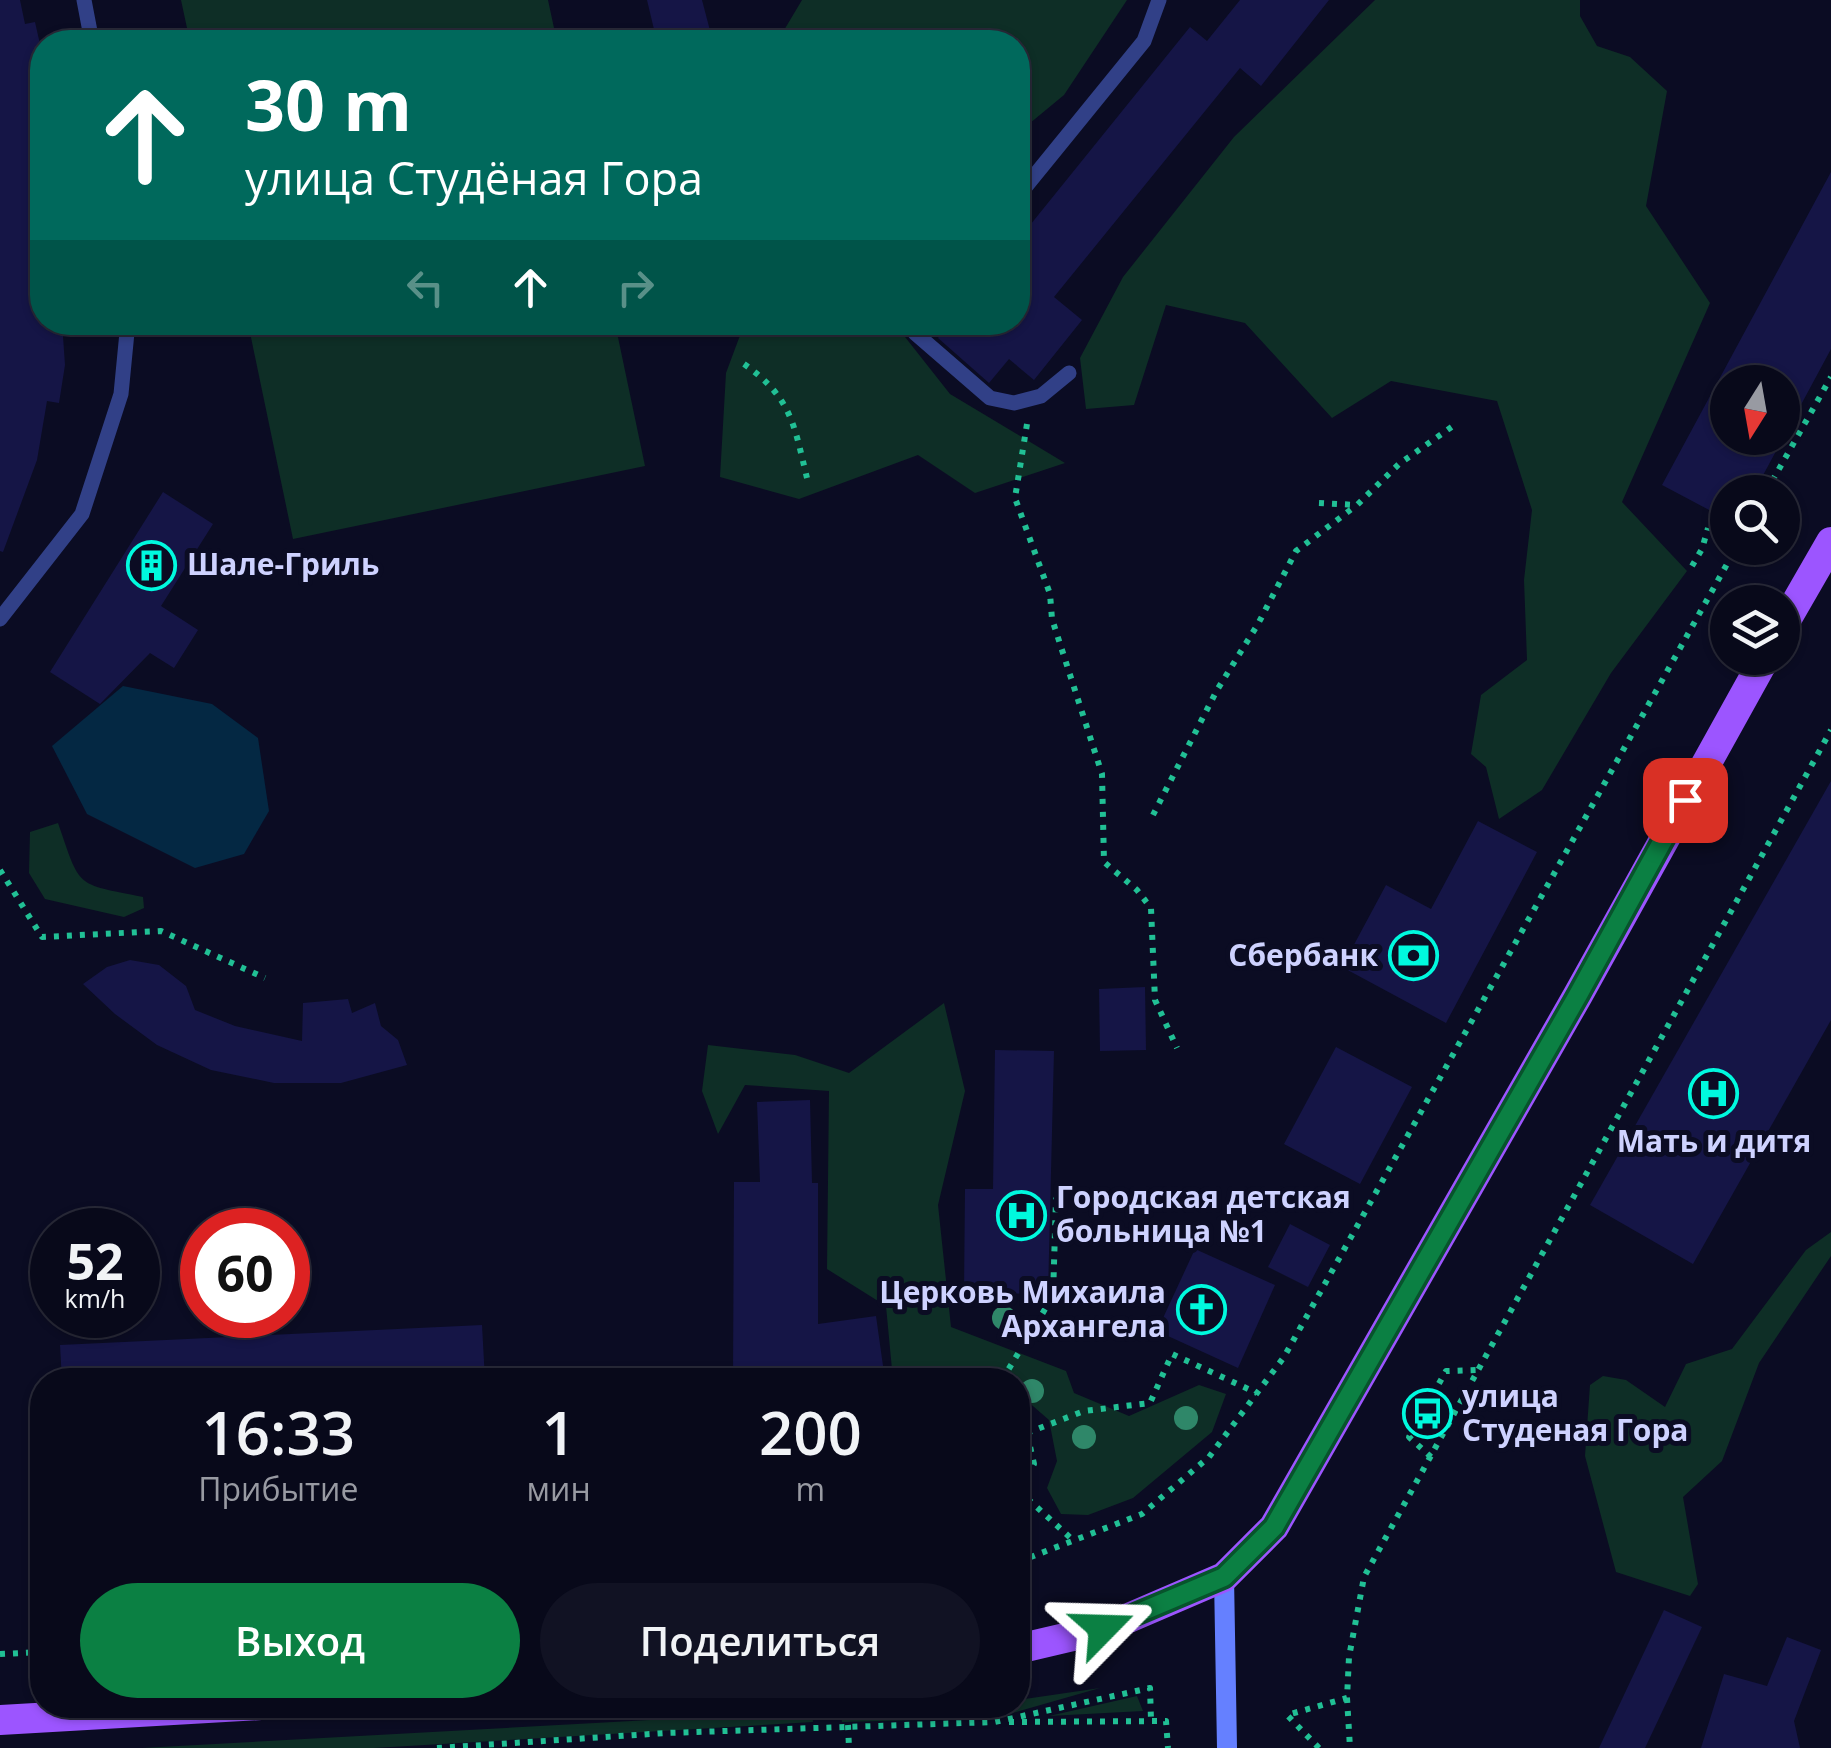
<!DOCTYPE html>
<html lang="ru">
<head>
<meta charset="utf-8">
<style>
  body { margin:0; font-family:"Open Sans",sans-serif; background:#111223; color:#f1f3f6; height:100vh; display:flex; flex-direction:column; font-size:38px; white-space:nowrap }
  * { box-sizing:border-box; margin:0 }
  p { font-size:32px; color:#989aa2 }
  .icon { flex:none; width:55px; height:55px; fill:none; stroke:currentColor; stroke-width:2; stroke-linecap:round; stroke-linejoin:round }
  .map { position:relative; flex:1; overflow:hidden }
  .details { position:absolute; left:30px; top:1368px; width:1000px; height:350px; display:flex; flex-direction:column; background:#08091a; border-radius:40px; box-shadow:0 2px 8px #0004,0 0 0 2px #292a39 }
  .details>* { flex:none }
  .guide { position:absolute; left:30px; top:30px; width:1000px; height:305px; border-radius:40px; box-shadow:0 2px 8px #0004,0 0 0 2px #292a39; background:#00695c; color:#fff; overflow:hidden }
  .needle { width:65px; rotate:191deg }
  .buttons { position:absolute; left:1710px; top:365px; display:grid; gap:20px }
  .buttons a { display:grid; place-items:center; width:90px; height:90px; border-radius:50%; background:#08091a; box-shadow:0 2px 8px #0004,0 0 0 2px #292a39; font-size:50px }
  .speed { position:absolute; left:30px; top:1208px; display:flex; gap:20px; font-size:50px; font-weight:700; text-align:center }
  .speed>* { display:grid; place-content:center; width:130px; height:130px; border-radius:50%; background:#08091a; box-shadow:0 2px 8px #0004,0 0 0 2px #292a39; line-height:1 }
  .speed small { font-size:25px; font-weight:400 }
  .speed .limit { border:15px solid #d22; background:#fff; color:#111 }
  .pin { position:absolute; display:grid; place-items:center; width:85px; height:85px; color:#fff; margin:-42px; border-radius:20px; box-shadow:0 5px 15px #0006 }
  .me { position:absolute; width:110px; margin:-55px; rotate:68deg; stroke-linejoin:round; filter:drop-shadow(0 0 8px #0008) }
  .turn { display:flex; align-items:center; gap:35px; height:210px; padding:0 50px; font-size:45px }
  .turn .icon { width:130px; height:130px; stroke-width:2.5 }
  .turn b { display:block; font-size:70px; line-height:85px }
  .lanes { display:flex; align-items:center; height:95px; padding:0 50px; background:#0003; justify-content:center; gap:50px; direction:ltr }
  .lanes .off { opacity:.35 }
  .eta { display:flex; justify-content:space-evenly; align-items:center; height:170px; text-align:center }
  .eta b { font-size:60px; font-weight:600; line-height:70px }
  .primary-button { display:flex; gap:20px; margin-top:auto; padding:20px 50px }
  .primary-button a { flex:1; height:115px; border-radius:60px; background:#0b8043; color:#fff; font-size:40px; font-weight:600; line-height:115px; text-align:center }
  .primary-button a+a { background:#111223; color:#f1f3f6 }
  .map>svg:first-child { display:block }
  .green { fill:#0e2e26 }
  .water { fill:#042843 }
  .building { fill:#151546; fill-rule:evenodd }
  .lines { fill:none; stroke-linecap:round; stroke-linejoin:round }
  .path { stroke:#21c095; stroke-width:6; stroke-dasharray:5 8; stroke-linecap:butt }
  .lane { stroke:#314087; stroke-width:15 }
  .secondary { stroke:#6580ff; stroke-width:20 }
  .primary { stroke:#9c55ff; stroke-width:30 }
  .tree { fill:#2f8769 }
  .route-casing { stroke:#07532c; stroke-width:25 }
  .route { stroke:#0b8043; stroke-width:18 }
  .labels { text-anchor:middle; stroke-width:10; stroke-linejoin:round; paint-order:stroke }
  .poi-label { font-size:30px; font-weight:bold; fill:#ced2ff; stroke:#0b0c23; text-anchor:start }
</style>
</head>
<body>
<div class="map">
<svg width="1831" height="1748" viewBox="0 0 1831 1748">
  <rect width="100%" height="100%" fill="#0b0c23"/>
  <!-- green -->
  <g class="green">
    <path d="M181,0H548L557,42H190Z"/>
    <path d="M802,0H1127L1064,95L1018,133V42H777Z"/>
    <path d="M1375,0H1580V16L1597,46L1630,57L1667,91L1646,206L1710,303L1622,502L1687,571L1611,673L1542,790L1499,819L1486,767L1471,754L1481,695L1527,660L1524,580L1532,510L1497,401L1391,381L1332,418L1245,323L1166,305L1134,405L1086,409L1080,358L1123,277L1234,137Z"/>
    <path d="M745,322L894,323L950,394L1065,463L975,493L918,455L799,499L720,477L726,373Z"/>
    <path d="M248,323H615L645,466L293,539Z"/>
    <path d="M58,823C81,889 74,883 143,897L144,908L124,917L45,899L29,873L30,832Z"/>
    <path d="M944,1003L965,1091L938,1205L951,1327L1066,1371L1074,1393L1129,1416L1199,1385L1226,1394L1212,1432L1133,1498L1088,1515L1061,1514L1047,1488L1057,1461L1049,1420L1018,1393V1380H893L886,1306L827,1269L829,1091L745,1085L718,1134L702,1091L708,1045L795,1055L849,1073Z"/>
    <path d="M1831,1232V1256L1759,1363L1722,1461L1683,1497L1698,1584L1690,1596L1616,1572L1585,1456L1590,1385L1603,1376L1626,1380L1665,1407L1686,1364L1732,1349L1806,1250Z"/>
    <path d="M1100,1688L995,1718L842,1722L840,1710L927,1705H1018V1700Z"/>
    <path d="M1137,1696L1143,1711L1049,1716Z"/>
    <path d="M812,1711L813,1722L374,1748H142Z"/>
  </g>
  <!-- water -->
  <path class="water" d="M123,686L212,704L258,738L269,811L244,854L195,868L87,814L52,746Z"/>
  <!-- building -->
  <g class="building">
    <path d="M0,0H20L25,24L35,22L42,53V322H62L65,365L59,403L47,401L37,460L3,552L0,551Z"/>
    <path d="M647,0H702L713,42H657Z"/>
    <path d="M1240,0H1329L1261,86L1240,68L1054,297L1082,320L1034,380L1009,359L989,383L938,338L951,322H1018V240L1190,27L1207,41Z"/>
    <path d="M1831,172V349L1754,492H1728V520L1662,485ZM1728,382H1782V438H1728Z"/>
    <path d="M163,492L213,524L161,606L198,630L174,668L150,653L100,704L50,672Z"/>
    <path d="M1831,781V1020L1693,1264L1590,1205Z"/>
    <path d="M1478,821L1537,852L1446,1023L1342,967L1386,885L1431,909Z"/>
    <path d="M130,960L159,965L186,986L195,1010L235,1026L302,1041L303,1003L348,999L352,1013L375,1003L381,1026L398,1040L407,1065L341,1083H274L211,1070L157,1045L115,1014L83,984L107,967Z"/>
    <path d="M1145,987L1146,1050L1100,1051L1099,989Z"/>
    <path d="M1336,1047L1412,1087L1360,1184L1284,1144Z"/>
    <path d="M995,1050L1054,1051L1048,1294L964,1293L965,1189H993Z"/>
    <path d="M810,1100L812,1183H818V1324L876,1316L885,1380H733L734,1182H760L757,1102Z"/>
    <path d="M1290,1224L1330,1245L1308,1287L1268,1267Z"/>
    <path d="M1195,1249L1275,1285L1238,1368L1157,1331Z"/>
    <path d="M482,1325L485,1380H62L60,1345Z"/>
    <path d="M1664,1610L1702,1627L1645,1748H1599Z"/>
    <path d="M1787,1637L1821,1650L1794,1721L1800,1748H1701L1724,1674L1767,1686Z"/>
  </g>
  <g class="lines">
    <!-- path -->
    <g class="path">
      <path d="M744,364C792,398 794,425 807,478"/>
      <path d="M1027,424L1015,498L1050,594L1052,619L1102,774L1104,862L1137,890L1151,908L1155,1000L1177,1048"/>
      <path d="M1766,492L1831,377"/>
      <path d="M1319,503L1357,505L1399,464L1453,426"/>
      <path d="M1692,566L1702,549L1708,528"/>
      <path d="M1153,815L1217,690L1258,624L1296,551L1357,505"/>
      <path d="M0,870L42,937L161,931L265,978"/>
      <path d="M1002,1380L1053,1296L1056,1199L1068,1184"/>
      <path d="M1018,1426L1027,1433L1034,1464L1018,1490"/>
      <path d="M1027,1433L1084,1411L1150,1403L1172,1354L1257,1393"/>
      <path d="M1431,1457L1409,1437L1446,1371L1478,1370"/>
      <path d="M1018,1490L1075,1542"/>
      <path d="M1018,1562L1142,1514L1209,1457L1284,1357L1736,548"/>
      <path d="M0,1654L42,1652"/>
      <path d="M1347,1698L1350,1748"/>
      <path d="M1009,1722L1166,1721L1168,1748"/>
      <path d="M848,1725L849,1748"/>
      <path d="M437,1748L666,1733L995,1722L1150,1688L1151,1720"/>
      <path d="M1319,1748L1287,1715L1347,1698L1349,1657L1364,1577L1831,730"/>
    </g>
    <!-- lane -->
    <g class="lane">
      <path d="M84,0L92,42"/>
      <path d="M1018,196L1144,41L1159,0"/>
      <path d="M910,322L915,333L990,398L1014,403L1041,396L1069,373"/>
      <path d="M0,619L82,514L121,394L128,322"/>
    </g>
    <!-- secondary -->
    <path class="secondary" d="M1224,1577L1227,1748"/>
    <!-- primary -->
    <g class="primary">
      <path d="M1782,627L1831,542"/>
      <path d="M1018,1649L1103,1629L1224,1577L1274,1527L1578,995L1765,658"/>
      <path d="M0,1720L261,1705"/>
    </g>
  </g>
  <!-- trees -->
  <g class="tree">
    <circle cx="1004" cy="1318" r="12"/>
    <circle cx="1032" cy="1391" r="12"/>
    <circle cx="1186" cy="1418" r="12"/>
    <circle cx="1084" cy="1437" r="12"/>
  </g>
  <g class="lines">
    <defs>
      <path id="route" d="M1103,1628L1224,1577L1274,1527L1578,995L1685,800"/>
    </defs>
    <!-- route casing -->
    <use href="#route" class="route-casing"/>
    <!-- route -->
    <use href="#route" class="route"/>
  </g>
  <!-- icons -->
  <defs>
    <symbol id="building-ring" viewBox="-11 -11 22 22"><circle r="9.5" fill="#0b0c23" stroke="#00f9de" stroke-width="1.5"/><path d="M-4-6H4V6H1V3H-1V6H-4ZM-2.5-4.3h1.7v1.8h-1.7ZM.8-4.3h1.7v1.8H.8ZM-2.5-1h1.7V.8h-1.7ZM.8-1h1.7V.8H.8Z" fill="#00f9de"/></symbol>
    <symbol id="bank-ring" viewBox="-11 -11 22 22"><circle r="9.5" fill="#0b0c23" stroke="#00f9de" stroke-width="1.5"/><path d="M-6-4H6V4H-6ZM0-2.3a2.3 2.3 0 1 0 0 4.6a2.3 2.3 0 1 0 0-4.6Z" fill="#00f9de"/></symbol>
    <symbol id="hospital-ring" viewBox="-11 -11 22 22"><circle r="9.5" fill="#0b0c23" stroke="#00f9de" stroke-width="1.5"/><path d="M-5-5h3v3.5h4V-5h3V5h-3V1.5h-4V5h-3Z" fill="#00f9de"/></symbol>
    <symbol id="church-ring" viewBox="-11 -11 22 22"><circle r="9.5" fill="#0b0c23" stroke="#00f9de" stroke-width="1.5"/><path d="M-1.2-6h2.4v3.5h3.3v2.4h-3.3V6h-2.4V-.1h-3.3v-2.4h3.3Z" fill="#00f9de"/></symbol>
    <symbol id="bus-ring" viewBox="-11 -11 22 22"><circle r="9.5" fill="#0b0c23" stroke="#00f9de" stroke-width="1.5"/><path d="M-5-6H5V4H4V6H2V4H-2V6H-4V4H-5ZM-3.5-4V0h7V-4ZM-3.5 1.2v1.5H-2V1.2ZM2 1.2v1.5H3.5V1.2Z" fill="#00f9de"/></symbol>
  </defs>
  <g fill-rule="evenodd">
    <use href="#building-ring" x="124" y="538" width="55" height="55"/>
    <use href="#bank-ring" x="1386" y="928" width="55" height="55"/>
    <use href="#hospital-ring" x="1686" y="1066" width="55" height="55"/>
    <use href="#hospital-ring" x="994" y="1188" width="55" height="55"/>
    <use href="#church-ring" x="1174" y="1282" width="55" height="55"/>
    <use href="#bus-ring" x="1400" y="1386" width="55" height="55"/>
  </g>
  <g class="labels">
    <!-- poi labels -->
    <g class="poi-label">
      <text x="187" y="575">Шале-Гриль</text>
      <text x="1378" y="966" text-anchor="end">Сбербанк</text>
      <text x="1714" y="1152" text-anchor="middle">Мать и дитя</text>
      <text x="1056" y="1208">Городская детская<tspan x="1056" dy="34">больница №1</tspan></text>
      <text x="1166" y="1303" text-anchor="end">Церковь Михаила<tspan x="1166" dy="34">Архангела</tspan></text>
      <text x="1462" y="1407">улица<tspan x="1462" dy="34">Студеная Гора</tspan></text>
    </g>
  </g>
</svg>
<div class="buttons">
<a><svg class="needle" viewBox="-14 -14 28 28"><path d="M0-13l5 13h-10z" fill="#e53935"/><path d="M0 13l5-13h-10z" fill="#989aa2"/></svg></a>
<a><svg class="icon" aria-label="search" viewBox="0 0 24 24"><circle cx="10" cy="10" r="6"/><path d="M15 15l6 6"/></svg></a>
<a><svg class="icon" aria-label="layers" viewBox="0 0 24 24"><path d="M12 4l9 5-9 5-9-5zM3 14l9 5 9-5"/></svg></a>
</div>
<div class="speed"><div>52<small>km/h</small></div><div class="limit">60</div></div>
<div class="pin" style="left:1685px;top:800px;background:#d93025"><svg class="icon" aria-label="arrive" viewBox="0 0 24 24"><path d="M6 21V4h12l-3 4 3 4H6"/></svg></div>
<svg class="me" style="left:1103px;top:1628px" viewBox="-20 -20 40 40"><path d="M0-17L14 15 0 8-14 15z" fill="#0b8043" stroke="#fff" stroke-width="4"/></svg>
<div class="guide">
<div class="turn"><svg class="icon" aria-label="ahead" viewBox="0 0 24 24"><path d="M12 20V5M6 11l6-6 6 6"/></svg><div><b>30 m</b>улица Студёная Гора</div></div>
<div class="lanes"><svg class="icon off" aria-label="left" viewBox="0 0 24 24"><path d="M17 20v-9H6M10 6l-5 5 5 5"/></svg><svg class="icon" aria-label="ahead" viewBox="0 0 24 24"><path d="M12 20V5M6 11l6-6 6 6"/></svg><svg class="icon off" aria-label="right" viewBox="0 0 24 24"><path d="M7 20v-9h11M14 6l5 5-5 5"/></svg></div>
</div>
<section class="details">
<div class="eta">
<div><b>16:33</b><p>Прибытие</p></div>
<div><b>1</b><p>мин</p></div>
<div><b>200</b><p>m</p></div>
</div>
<div class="primary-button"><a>Выход</a><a>Поделиться</a></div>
</section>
</div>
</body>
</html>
